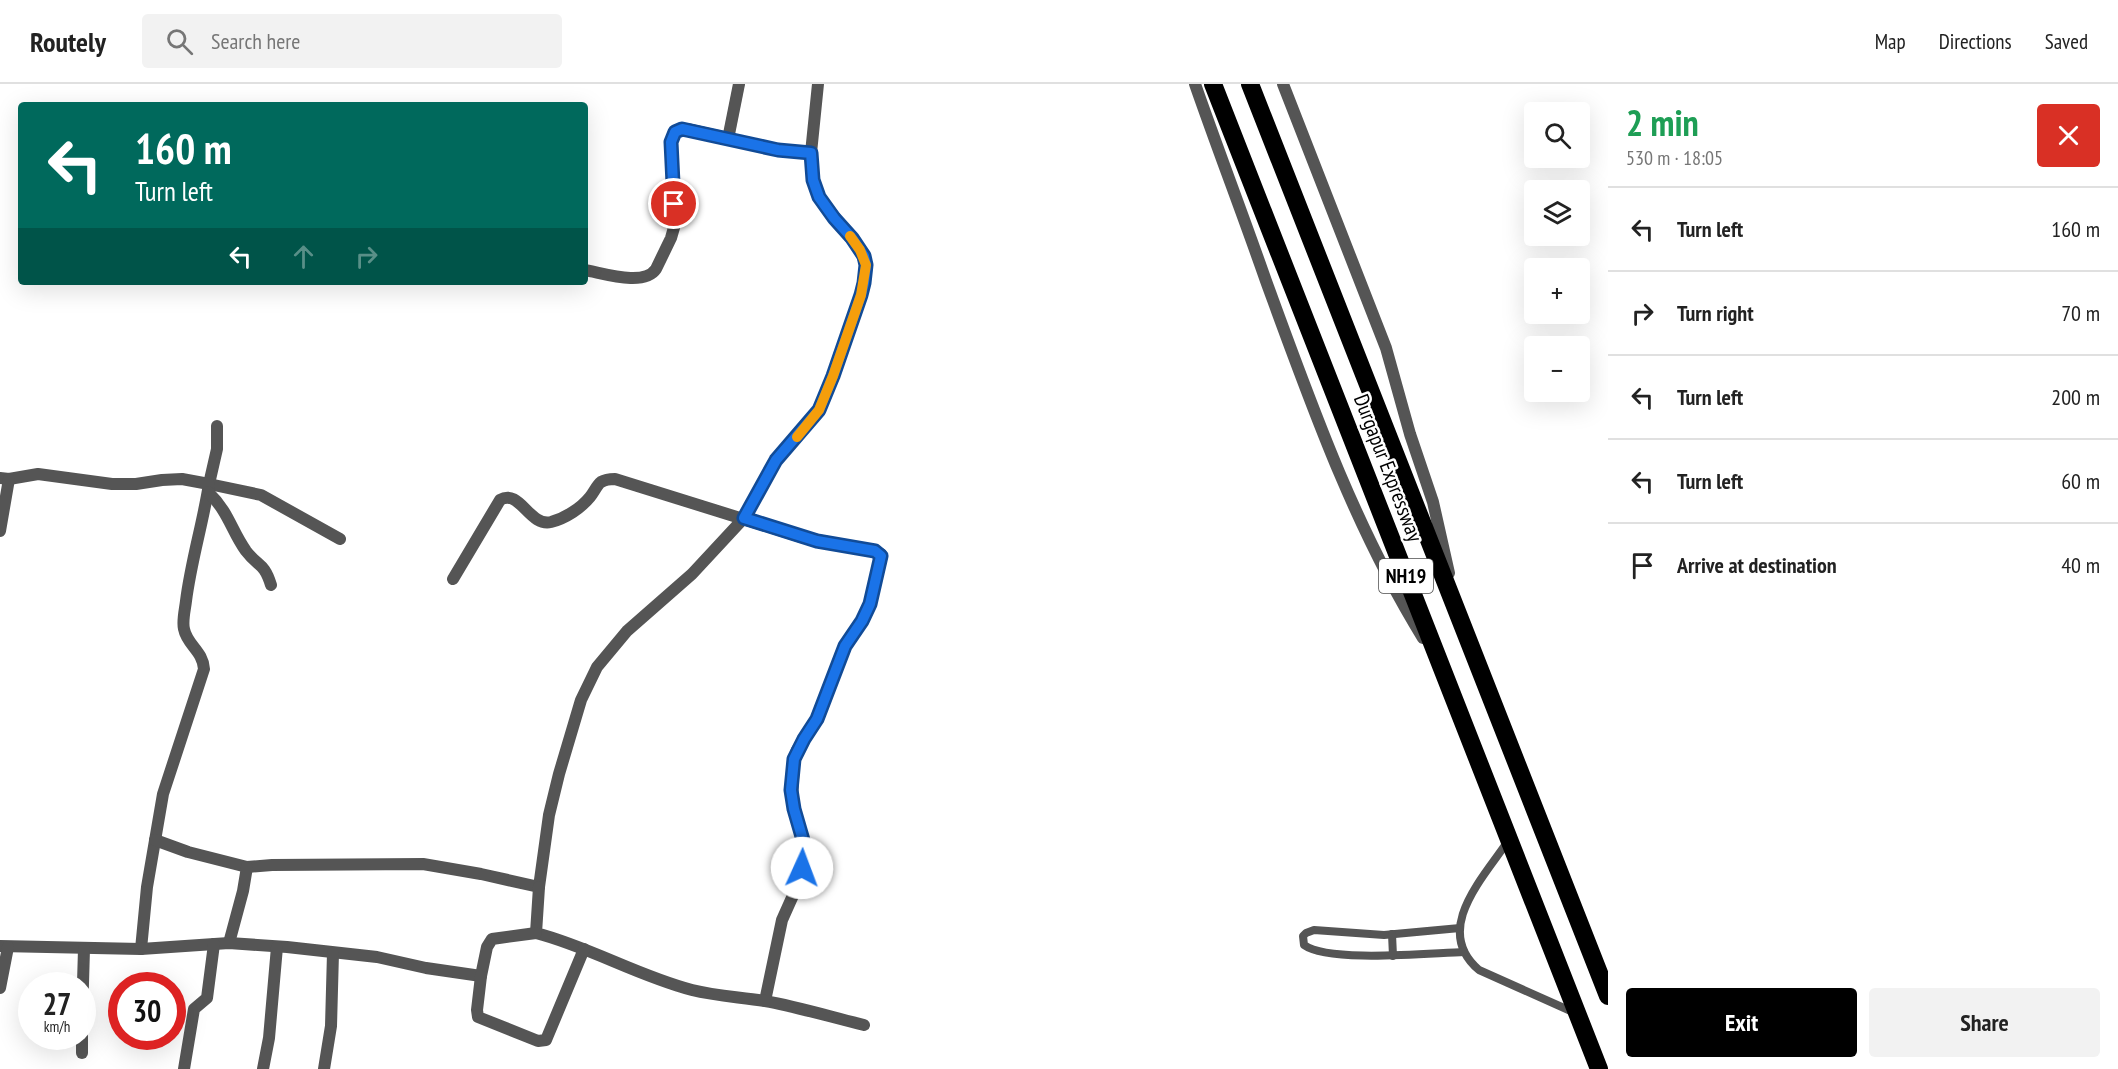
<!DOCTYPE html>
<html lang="en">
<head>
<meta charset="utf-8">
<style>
  body { margin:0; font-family:"PT Sans Narrow",sans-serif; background:#f2f2f2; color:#222; height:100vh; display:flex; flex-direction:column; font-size:22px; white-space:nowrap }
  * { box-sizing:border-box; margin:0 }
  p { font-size:20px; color:#767676 }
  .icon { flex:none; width:33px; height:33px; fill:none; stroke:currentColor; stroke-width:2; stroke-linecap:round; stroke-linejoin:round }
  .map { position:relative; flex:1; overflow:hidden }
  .drawer { display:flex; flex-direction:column; background:#fff; width:510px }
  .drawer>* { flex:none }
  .guide { position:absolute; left:18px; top:18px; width:570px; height:183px; border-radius:6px; box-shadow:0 6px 24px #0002; background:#00695c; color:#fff; overflow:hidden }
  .buttons { position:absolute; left:1524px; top:18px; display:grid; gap:12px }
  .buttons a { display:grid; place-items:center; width:66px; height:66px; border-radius:6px; background:#fff; box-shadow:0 6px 24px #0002; font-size:30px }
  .speed { position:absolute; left:18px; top:888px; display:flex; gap:12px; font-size:30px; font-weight:700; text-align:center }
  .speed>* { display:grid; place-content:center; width:78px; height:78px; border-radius:50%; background:#fff; box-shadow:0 6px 24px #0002; line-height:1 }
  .speed small { font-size:15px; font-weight:400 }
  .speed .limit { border:9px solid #d22; background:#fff; color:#111 }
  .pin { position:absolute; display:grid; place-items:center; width:51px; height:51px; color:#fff; margin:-26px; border:3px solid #fff; border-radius:50%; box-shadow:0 2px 6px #0007 }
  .me { position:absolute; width:66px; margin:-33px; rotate:2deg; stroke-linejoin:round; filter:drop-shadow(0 0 4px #0008) }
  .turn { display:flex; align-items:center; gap:21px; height:126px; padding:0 18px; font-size:27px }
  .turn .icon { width:78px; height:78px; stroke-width:2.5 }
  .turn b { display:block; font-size:42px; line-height:51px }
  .lanes { display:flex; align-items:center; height:57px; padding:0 18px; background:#0003; justify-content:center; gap:30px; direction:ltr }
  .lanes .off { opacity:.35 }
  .round { display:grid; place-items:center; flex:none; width:63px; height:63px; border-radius:6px; background:#f2f2f2 }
  .headline { display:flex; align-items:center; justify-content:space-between; height:102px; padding:0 18px }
  h1 { font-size:36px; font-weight:800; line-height:45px; color:#1e9e55 }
  .primary-button { display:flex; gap:12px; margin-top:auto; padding:12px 18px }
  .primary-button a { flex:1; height:69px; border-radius:6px; background:#000; color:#fff; font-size:24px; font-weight:800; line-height:69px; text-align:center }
  .primary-button a+a { background:#f2f2f2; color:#222 }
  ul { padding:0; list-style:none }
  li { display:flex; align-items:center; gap:18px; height:84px; padding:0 18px; border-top:2px solid #e0e0e0 }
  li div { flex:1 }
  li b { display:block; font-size:22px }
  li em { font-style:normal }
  header { display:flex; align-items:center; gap:36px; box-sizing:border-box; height:84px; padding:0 30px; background:#fff; border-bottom:2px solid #e0e0e0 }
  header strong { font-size:28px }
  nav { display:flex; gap:33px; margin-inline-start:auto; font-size:21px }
  .search { width:420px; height:54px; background:#f2f2f2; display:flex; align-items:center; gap:15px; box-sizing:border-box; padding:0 21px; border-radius:6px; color:#767676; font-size:22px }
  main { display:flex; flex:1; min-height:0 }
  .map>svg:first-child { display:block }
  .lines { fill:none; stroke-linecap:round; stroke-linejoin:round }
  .lane { stroke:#555; stroke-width:8 }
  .street { stroke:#555; stroke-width:12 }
  .highway { stroke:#000; stroke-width:18 }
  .route-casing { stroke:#114b97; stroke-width:15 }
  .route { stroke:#1a73e8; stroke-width:10 }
  .slow { stroke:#f59e0b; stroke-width:10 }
  .labels { text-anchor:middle; stroke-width:5; stroke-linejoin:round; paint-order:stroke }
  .shield { fill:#fff; stroke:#4c4c4c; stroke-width:1.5 }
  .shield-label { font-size:20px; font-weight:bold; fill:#000 }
  .street-label { font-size:21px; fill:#000; stroke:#fff }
</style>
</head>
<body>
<header>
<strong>Routely</strong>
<div class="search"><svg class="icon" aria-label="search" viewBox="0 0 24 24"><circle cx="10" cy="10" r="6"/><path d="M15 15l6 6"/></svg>Search here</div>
<nav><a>Map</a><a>Directions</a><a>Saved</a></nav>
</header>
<main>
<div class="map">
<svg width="1608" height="985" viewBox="0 0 1608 985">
  <rect width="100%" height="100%" fill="#fff"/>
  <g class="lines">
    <!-- lane -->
    <g class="lane">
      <path d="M1508,757C1483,794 1432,846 1479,886L1573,928"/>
      <path d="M1460,844L1384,851L1314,846L1306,849L1303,852L1304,861C1329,879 1429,869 1464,868"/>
      <path d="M1392,850L1393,872"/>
    </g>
    <!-- street -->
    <g class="street">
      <path d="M1195,0C1218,66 1243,131 1266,197C1311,320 1354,442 1423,554"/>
      <path d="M1283,0L1386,264L1410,350L1433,418L1449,489"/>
      <path d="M728,55L739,0"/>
      <path d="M585,186C603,189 644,203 656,185L671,154L675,140L671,58L675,47L688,45L778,66L811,69"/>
      <path d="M217,342V365L209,400L261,411L340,455"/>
      <path d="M0,394L9,395L38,390L112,400H136L162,396L182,395L209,400C203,439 191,477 186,517C185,526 182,537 184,545C187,561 203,567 204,585L163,710L147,803L141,865"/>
      <path d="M208,408C229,428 231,446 246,467C258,483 264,478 271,501"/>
      <path d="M0,447L9,395"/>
      <path d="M453,495L500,416C520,404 529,443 551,438C566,434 581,424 590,413C594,408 597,401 601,398C606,395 610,395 615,395L801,453L875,467L881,470V476L870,521L862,537L845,562L817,635L797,666L794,675L792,716L803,754L805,770L799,798L782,836L765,917"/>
      <path d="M155,756L188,768L247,783L272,781L423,780L481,790L539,803L549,731L559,690L581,616L597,583L627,547L692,490L744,434L776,376L819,326L833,292L861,211L866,181L860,166L819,113L813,96L811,69L818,0"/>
      <path d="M539,803L536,849C590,863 638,892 692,906C716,912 740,913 765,917C798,923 831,933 864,941"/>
      <path d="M229,859L243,807L247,783"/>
      <path d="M0,862L141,865L229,859L287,863L377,873L426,884L481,892L487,863L492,855L536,849"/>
      <path d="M481,892L477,926L478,933L538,957L546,956L584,865"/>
      <path d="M0,904L8,863"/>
      <path d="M82,933L84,865"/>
      <path d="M82,969V952"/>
      <path d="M184,985L194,925L207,914L214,860"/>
      <path d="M263,985L269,954L277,863"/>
      <path d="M324,985L331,942L333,869"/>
    </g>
    <!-- highway -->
    <g class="highway">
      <path d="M1213,0L1599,985"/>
      <path d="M1250,0L1608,912"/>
    </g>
  </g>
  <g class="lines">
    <defs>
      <path id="route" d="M674,120L671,58L675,48L682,45L778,66L811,69L813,96L819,113L834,134L852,154L864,172L866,181L864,199L861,211L833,292L819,326L776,376L744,434L817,457L875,467L881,472L870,520L862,537L845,562L817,635L804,655L794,675L791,706L794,725L805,763L802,784"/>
    </defs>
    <!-- route casing -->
    <use href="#route" class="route-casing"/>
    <!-- route -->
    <use href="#route" class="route"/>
    <!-- slow -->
    <path class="slow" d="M797,353L819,326L833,292L861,211L866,181L860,166L850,152"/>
  </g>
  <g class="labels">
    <!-- shield labels -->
    <rect class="shield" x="1379" y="475" width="54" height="34" rx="4.5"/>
    <g class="shield-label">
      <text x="1406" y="499">NH19</text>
    </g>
    <!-- street labels -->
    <g class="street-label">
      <text transform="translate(1388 384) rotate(69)" y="7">Durgapur Expressway</text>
    </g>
  </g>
</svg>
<div class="buttons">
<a><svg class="icon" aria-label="search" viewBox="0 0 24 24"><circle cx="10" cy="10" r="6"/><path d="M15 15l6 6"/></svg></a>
<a><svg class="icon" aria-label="layers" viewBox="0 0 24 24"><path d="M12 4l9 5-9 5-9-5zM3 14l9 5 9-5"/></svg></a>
<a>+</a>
<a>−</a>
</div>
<div class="speed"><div>27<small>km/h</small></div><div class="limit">30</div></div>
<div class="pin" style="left:674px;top:120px;background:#d93025"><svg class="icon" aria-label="arrive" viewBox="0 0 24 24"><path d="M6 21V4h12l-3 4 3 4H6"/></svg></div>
<svg class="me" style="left:802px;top:784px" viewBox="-20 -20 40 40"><circle r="19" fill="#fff"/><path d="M0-13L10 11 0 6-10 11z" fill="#1a73e8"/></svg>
<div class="guide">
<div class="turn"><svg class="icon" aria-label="left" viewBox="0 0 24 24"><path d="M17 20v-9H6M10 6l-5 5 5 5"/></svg><div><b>160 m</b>Turn left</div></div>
<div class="lanes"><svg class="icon" aria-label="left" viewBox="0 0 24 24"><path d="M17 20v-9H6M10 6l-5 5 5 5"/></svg><svg class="icon off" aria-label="ahead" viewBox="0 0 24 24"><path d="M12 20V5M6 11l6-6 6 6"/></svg><svg class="icon off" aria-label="right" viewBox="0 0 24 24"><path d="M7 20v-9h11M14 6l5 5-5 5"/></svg></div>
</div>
</div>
<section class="drawer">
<div class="headline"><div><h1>2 min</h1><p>530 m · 18:05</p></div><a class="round" style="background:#d93025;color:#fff"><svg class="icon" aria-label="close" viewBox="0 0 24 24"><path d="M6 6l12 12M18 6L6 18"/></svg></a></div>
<ul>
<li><svg class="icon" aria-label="left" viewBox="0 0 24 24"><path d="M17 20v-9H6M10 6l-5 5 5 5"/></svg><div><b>Turn left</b></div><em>160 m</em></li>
<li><svg class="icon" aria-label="right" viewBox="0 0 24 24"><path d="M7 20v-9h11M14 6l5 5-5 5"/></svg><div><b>Turn right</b></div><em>70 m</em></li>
<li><svg class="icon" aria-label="left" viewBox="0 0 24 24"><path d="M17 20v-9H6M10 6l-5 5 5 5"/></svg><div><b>Turn left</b></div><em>200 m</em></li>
<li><svg class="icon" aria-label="left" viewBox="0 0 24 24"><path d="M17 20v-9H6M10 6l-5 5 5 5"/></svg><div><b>Turn left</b></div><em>60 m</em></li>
<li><svg class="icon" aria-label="arrive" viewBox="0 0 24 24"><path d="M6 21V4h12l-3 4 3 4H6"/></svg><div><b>Arrive at destination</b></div><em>40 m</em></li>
</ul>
<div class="primary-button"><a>Exit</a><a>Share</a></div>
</section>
</main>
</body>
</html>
